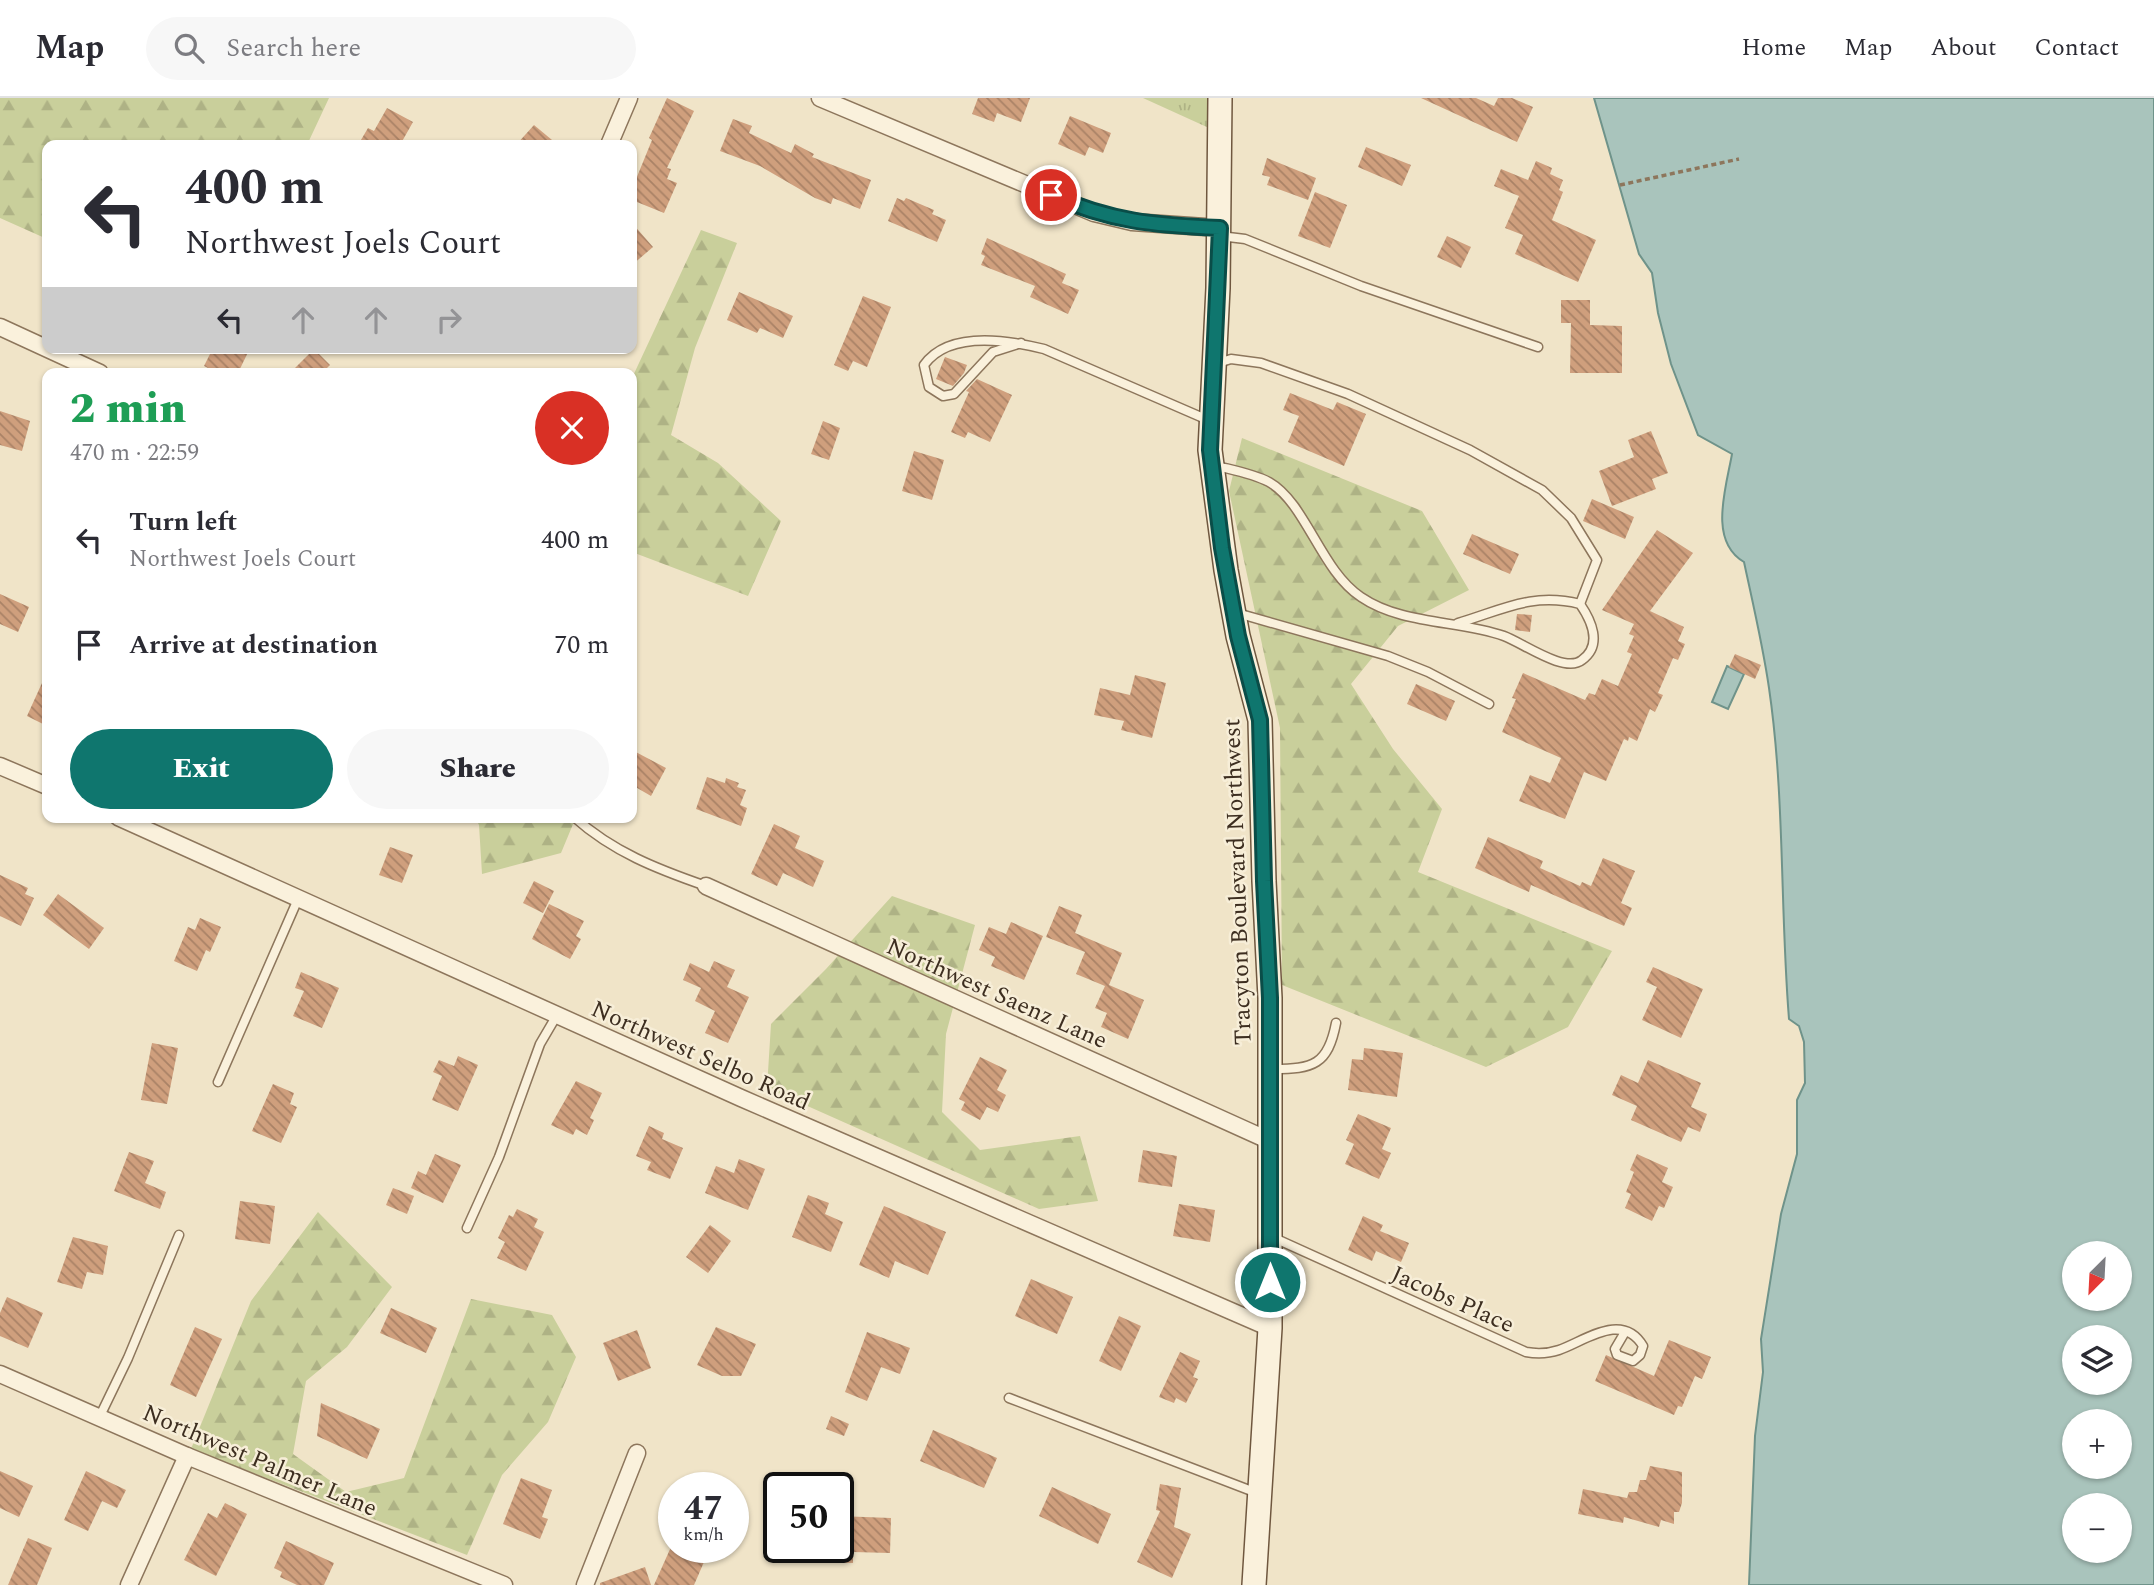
<!DOCTYPE html>
<html lang="en">
<head>
<meta charset="utf-8">
<style>
  body { margin:0; font-family:Spectral,serif; background:#f7f7f7; color:#2b2b33; height:100vh; display:flex; flex-direction:column; font-size:26px; white-space:nowrap }
  * { box-sizing:border-box; margin:0 }
  p { font-size:23px; color:#7c7c81 }
  .icon { flex:none; width:38px; height:38px; fill:none; stroke:currentColor; stroke-width:2; stroke-linecap:round; stroke-linejoin:round }
  .map { position:relative; flex:1; overflow:hidden }
  .side { position:absolute; left:42px; top:270px; width:595px; height:455px; display:flex; flex-direction:column; background:#fff; border-radius:14px; box-shadow:0 2px 5px #0004 }
  .side>* { flex:none }
  .guide { position:absolute; left:42px; top:42px; width:595px; height:214px; border-radius:14px; box-shadow:0 2px 5px #0004; background:#fff; color:#2b2b33; overflow:hidden }
  .needle { width:46px; rotate:204deg }
  .controls { position:absolute; left:2062px; top:1143px; display:grid; gap:14px }
  .controls a { display:grid; place-items:center; width:70px; height:70px; border-radius:50%; background:#fff; box-shadow:0 2px 5px #0004; font-size:35px }
  .speed { position:absolute; left:658px; top:1374px; display:flex; gap:14px; font-size:35px; font-weight:700; text-align:center }
  .speed>* { display:grid; place-content:center; width:91px; height:91px; border-radius:50%; background:#fff; box-shadow:0 2px 5px #0004; line-height:1 }
  .speed small { font-size:18px; font-weight:400 }
  .speed .limit { border:4px solid #111; border-radius:10px; background:#fff; color:#111 }
  .pin { position:absolute; display:grid; place-items:center; width:60px; height:60px; color:#fff; margin:-30px; border:4px solid #fff; border-radius:50%; box-shadow:0 2px 7px #0007 }
  .me { position:absolute; width:77px; margin:-38px; rotate:0deg; stroke-linejoin:round; filter:drop-shadow(0 0 5px #0008) }
  .turn { display:flex; align-items:center; gap:24px; height:147px; padding:0 28px; font-size:32px }
  .turn .icon { width:91px; height:91px; stroke-width:2.5 }
  .turn b { display:block; font-size:49px; line-height:60px }
  .lanes { display:flex; align-items:center; height:66px; padding:0 28px; background:#0003; justify-content:center; gap:35px; direction:ltr }
  .lanes .off { opacity:.35 }
  .round { display:grid; place-items:center; flex:none; width:74px; height:74px; border-radius:37px; background:#f7f7f7 }
  .headline { display:flex; align-items:center; justify-content:space-between; height:119px; padding:0 28px }
  h1 { font-size:42px; font-weight:800; line-height:52px; color:#1e9e55 }
  .button { display:flex; gap:14px; margin-top:auto; padding:14px 28px }
  .button a { flex:1; height:80px; border-radius:42px; background:#0f766e; color:#fff; font-size:28px; font-weight:800; line-height:80px; text-align:center }
  .button a+a { background:#f7f7f7; color:#2b2b33 }
  ul { padding:0; list-style:none }
  li { display:flex; align-items:center; gap:21px; height:105px; padding:0 28px }
  li div { flex:1 }
  li b { display:block; font-size:26px }
  li em { font-style:normal }
  header { display:flex; align-items:center; gap:42px; box-sizing:border-box; height:98px; padding:0 35px; background:#fff; border-bottom:2px solid #e1e1e2 }
  header strong { font-size:33px }
  nav { display:flex; gap:38px; margin-inline-start:auto; font-size:24px }
  .search { width:490px; height:63px; background:#f7f7f7; display:flex; align-items:center; gap:18px; box-sizing:border-box; padding:0 24px; border-radius:38px; color:#7c7c81; font-size:26px }
  .map>svg:first-child { display:block }
  .forest { fill:url(#forest-firs) }
  .park { fill:url(#park-tufts) }
  .water { fill:#a9c4bc; stroke:#6f938a; stroke-width:2; fill-rule:evenodd }
  .building { fill:url(#building-back-hatch) }
  .lines { fill:none; stroke-linecap:round; stroke-linejoin:round }
  .service-casing { stroke:#8d765c; stroke-width:11 }
  .minor-casing { stroke:#8d765c; stroke-width:19 }
  .secondary-casing { stroke:#6f573f; stroke-width:26 }
  .path { stroke:#8d765c; stroke-width:3.5; stroke-dasharray:5 3.5; stroke-linecap:butt }
  .service { stroke:#faf1dc; stroke-width:8 }
  .minor { stroke:#faf1dc; stroke-width:16 }
  .secondary { stroke:#faf1dc; stroke-width:23 }
  .route-casing { stroke:#0a4d48; stroke-width:18 }
  .route { stroke:#0f766e; stroke-width:12 }
  .labels { text-anchor:middle; stroke-width:5; stroke-linejoin:round; paint-order:stroke }
  .street-label { font-size:24px; fill:#3d2e20; stroke:#f7eed8 }
</style>
</head>
<body>
<header>
<strong>Map</strong>
<div class="search"><svg class="icon" aria-label="search" viewBox="0 0 24 24"><circle cx="10" cy="10" r="6"/><path d="M15 15l6 6"/></svg>Search here</div>
<nav><a>Home</a><a>Map</a><a>About</a><a>Contact</a></nav>
</header>
<div class="map">
<svg width="2154" height="1487" viewBox="0 0 2154 1487">
  <defs>
    <pattern id="forest-firs" width="22" height="20" patternUnits="userSpaceOnUse" patternTransform="scale(1.75)"><rect width="22" height="20" fill="#c9cf9b"/><path d="M5 1l3.5 6h-7zM16 11l3.5 6h-7z" fill="#aeb285"/></pattern>
    <pattern id="park-tufts" width="24" height="20" patternUnits="userSpaceOnUse" patternTransform="scale(1.75)"><rect width="24" height="20" fill="#c9cf9b"/><path d="M3 7l-1-3M5 7V3M7 7l1-3M15 17l-1-3M17 17v-4M19 17l1-3" fill="none" stroke="#aeb285"/></pattern>
    <pattern id="building-back-hatch" width="6" height="6" patternUnits="userSpaceOnUse" patternTransform="scale(1.75)"><rect width="6" height="6" fill="#cf9f7d"/><path d="M-1 5l2 2M0 0l6 6M5-1l2 2" fill="none" stroke="#a98266"/></pattern>
  </defs>
  <rect width="100%" height="100%" fill="#f0e4c8"/>
  <!-- forest -->
  <g class="forest">
    <path d="M0,0H329L307,47H47V141L0,120Z"/>
    <path d="M701,132L737,145L695,250L671,337L718,365L781,423L748,498L632,454V280Z"/>
    <path d="M1242,340L1422,413L1469,492L1398,528L1351,586L1393,651L1442,711L1418,774L1612,853L1568,929L1486,969L1282,887L1280,630L1229,393Z"/>
    <path d="M475,719H576L561,755L482,776L479,727Z"/>
    <path d="M892,798L975,827L946,936L942,1014L980,1052L1080,1038L1098,1103L1039,1111L767,990L771,926L826,871Z"/>
    <path d="M318,1114L392,1189L347,1249L306,1283L293,1356L346,1394L404,1380L471,1201L552,1217L576,1259L548,1324L502,1377L467,1457L191,1351L251,1203Z"/>
  </g>
  <!-- park -->
  <path class="park" d="M1143,0H1220V35Z"/>
  <!-- water -->
  <g class="water">
    <path d="M1594,0H2154V1487H1749L1755,1338L1763,1274L1761,1241L1781,1116L1797,1056V1002L1805,985L1804,944L1799,928L1789,921C1780,811 1785,699 1769,590C1763,548 1753,506 1744,464C1708,443 1726,390 1732,356L1698,337L1671,266L1658,215L1652,175L1639,156ZM2074,1155H2119V1200H2074ZM2074,1239H2119V1284H2074ZM2074,1323H2119V1368H2074ZM2074,1407H2119V1452H2074Z"/>
    <path d="M1727,568L1744,576L1728,611L1712,604Z"/>
  </g>
  <!-- building -->
  <g class="building">
    <path d="M667,0L694,13L667,70L671,71L667,81L677,85L664,115L632,102V91L652,42L649,40Z"/>
    <path d="M978,0H1030L1021,24L997,15L994,24L972,16Z"/>
    <path d="M1421,0H1476L1494,8L1498,0H1512L1533,9L1517,44Z"/>
    <path d="M387,10L413,24L400,47H358L368,30L374,33Z"/>
    <path d="M1070,18L1111,35L1103,55L1089,49L1085,58L1058,46Z"/>
    <path d="M733,21L752,28L749,35L791,55L795,46L814,56L812,59L871,82L860,111L833,100L831,106L815,100L760,68L720,53Z"/>
    <path d="M534,27L558,47H516Z"/>
    <path d="M1366,49L1411,67L1402,88L1358,69Z"/>
    <path d="M1267,60L1316,80L1308,102L1267,87L1270,79L1262,77Z"/>
    <path d="M1536,63L1552,70L1550,76L1563,82L1559,92L1563,94L1552,122L1596,142L1578,184L1515,156L1523,137L1505,130L1519,98L1494,88L1501,71L1528,82Z"/>
    <path d="M1315,94L1347,107L1330,150L1298,138Z"/>
    <path d="M897,100L904,103L906,100L934,112L932,116L946,122L937,144L888,123Z"/>
    <path d="M632,125L653,149L632,167Z"/>
    <path d="M1447,138L1471,149L1461,170L1437,159Z"/>
    <path d="M987,140L1066,176L1062,185L1079,192L1068,216L1030,199L1035,188L981,167L985,158L981,156Z"/>
    <path d="M739,194L793,218L783,240L760,230L757,235L727,222Z"/>
    <path d="M863,198L891,209L867,269L853,263L848,273L834,267Z"/>
    <path d="M1561,202H1590V227L1622,228V275H1570L1571,225H1561Z"/>
    <path d="M213,250H250L238,275H218L204,268Z"/>
    <path d="M314,251L330,267L322,275H290Z"/>
    <path d="M945,259L967,267L964,275L953,288L936,281Z"/>
    <path d="M977,281L1012,297L990,344L968,334L965,340L951,334L969,294L966,293Z"/>
    <path d="M1290,295L1333,312L1337,304L1366,316L1344,368L1288,344L1299,318L1283,312Z"/>
    <path d="M0,313L30,323L22,353L0,347Z"/>
    <path d="M823,323L840,330L829,362L811,356Z"/>
    <path d="M1651,333L1668,375L1652,381L1656,391L1612,408L1599,373L1634,359L1628,342Z"/>
    <path d="M914,353L944,362L932,402L902,393Z"/>
    <path d="M1592,401L1634,419L1625,441L1583,423Z"/>
    <path d="M1657,432L1693,455L1650,513L1684,529L1678,543L1685,546L1678,562L1673,560L1658,595L1663,597L1655,614L1650,611L1637,643L1629,639L1628,643L1624,641L1606,683L1584,674L1565,721L1519,703L1530,677L1550,685L1561,660L1502,634L1516,601L1512,600L1523,575L1585,602L1589,595L1595,597L1602,581L1618,588L1632,556L1627,554L1634,538L1629,536L1634,526L1602,512Z"/>
    <path d="M1472,436L1519,456L1510,476L1463,456Z"/>
    <path d="M0,496L29,509L18,534L0,526Z"/>
    <path d="M1517,516L1532,517L1530,534L1515,532Z"/>
    <path d="M1735,556L1761,567L1755,581L1729,569Z"/>
    <path d="M47,574V628L27,618Z"/>
    <path d="M1135,577L1166,585L1152,640L1121,632L1124,623L1094,617L1100,590L1130,597Z"/>
    <path d="M1416,586L1455,603L1446,623L1407,606Z"/>
    <path d="M632,652L666,670L651,698L632,687Z"/>
    <path d="M707,679L725,685L726,680L739,685L737,689L746,692L740,707L747,710L741,728L696,711Z"/>
    <path d="M774,726L800,738L795,750L824,763L813,789L783,775L777,788L751,776Z"/>
    <path d="M1488,739L1543,763L1540,770L1580,788L1582,784L1591,788L1603,760L1635,773L1621,805L1632,810L1624,828L1531,787L1529,794L1475,770Z"/>
    <path d="M390,749L413,757L402,785L379,777Z"/>
    <path d="M0,777L28,790L25,796L34,800L21,828L0,818Z"/>
    <path d="M534,783L554,793L543,815L523,805Z"/>
    <path d="M58,796L104,830L89,851L43,817Z"/>
    <path d="M549,806L584,823L576,838L581,841L570,861L532,841Z"/>
    <path d="M1059,808L1082,817L1075,835L1122,855L1109,887L1144,902L1128,941L1101,929L1107,915L1095,910L1105,888L1076,876L1085,854L1046,839Z"/>
    <path d="M200,820L221,829L210,854L206,852L197,873L174,863L188,829L195,832Z"/>
    <path d="M1011,824L1043,838L1024,882L991,868L995,859L979,852L989,829L1006,836Z"/>
    <path d="M714,863L735,872L727,889L749,899L728,945L705,935L715,913L695,903L701,890L683,882L690,865L709,874Z"/>
    <path d="M1653,869L1703,891L1681,940L1642,922L1657,889L1646,884Z"/>
    <path d="M301,874L339,890L322,930L293,918L304,893L295,890Z"/>
    <path d="M152,945L178,950L167,1006L141,1002Z"/>
    <path d="M1364,950L1403,955L1397,999L1348,992L1352,961L1363,962Z"/>
    <path d="M458,958L478,967L458,1013L432,1002L442,978L433,974L439,962L454,968Z"/>
    <path d="M980,959L1007,972L997,992L1006,997L998,1014L987,1009L980,1022L961,1012L965,1004L959,1001Z"/>
    <path d="M1648,962L1701,985L1691,1009L1707,1016L1700,1034L1688,1029L1681,1044L1631,1022L1637,1008L1612,997L1621,977L1638,985Z"/>
    <path d="M576,983L602,995L590,1020L594,1022L587,1037L576,1031L573,1037L551,1027Z"/>
    <path d="M273,986L294,995L290,1006L297,1009L281,1045L252,1033Z"/>
    <path d="M1358,1016L1391,1030L1382,1051L1391,1055L1379,1081L1345,1066L1354,1046L1346,1042Z"/>
    <path d="M649,1028L664,1035L662,1041L683,1050L670,1081L647,1072L651,1064L636,1058Z"/>
    <path d="M1143,1052L1177,1058L1172,1089L1138,1084Z"/>
    <path d="M129,1054L154,1063L145,1085L166,1094L160,1111L114,1093Z"/>
    <path d="M435,1056L461,1067L443,1105L411,1090L418,1073L426,1077Z"/>
    <path d="M1637,1056L1668,1070L1662,1084L1673,1089L1664,1110L1659,1108L1652,1123L1625,1110L1631,1096L1626,1094L1634,1074L1630,1072Z"/>
    <path d="M739,1061L765,1071L748,1112L705,1095L716,1068L734,1075Z"/>
    <path d="M393,1090L414,1098L407,1116L386,1107Z"/>
    <path d="M808,1097L829,1105L825,1116L843,1124L831,1154L792,1139Z"/>
    <path d="M240,1103L275,1108L270,1146L235,1141Z"/>
    <path d="M1179,1106L1215,1112L1210,1144L1173,1138Z"/>
    <path d="M884,1108L946,1134L928,1177L895,1163L889,1180L859,1167Z"/>
    <path d="M517,1111L538,1121L534,1129L544,1134L526,1173L497,1160L505,1144L498,1140L509,1117L513,1119Z"/>
    <path d="M1363,1118L1383,1127L1380,1133L1409,1145L1401,1164L1376,1153L1372,1163L1348,1152Z"/>
    <path d="M710,1127L731,1143L708,1175L686,1159Z"/>
    <path d="M73,1139L108,1148L103,1177L87,1174L82,1191L57,1184Z"/>
    <path d="M1031,1181L1073,1199L1057,1236L1015,1218Z"/>
    <path d="M7,1199L43,1215L28,1250L0,1238V1215Z"/>
    <path d="M391,1210L437,1230L426,1255L380,1235Z"/>
    <path d="M1119,1218L1141,1228L1121,1273L1099,1263Z"/>
    <path d="M195,1229L222,1241L196,1299L170,1287Z"/>
    <path d="M716,1229L756,1246L741,1278H722L697,1267Z"/>
    <path d="M637,1232L651,1270L618,1283L603,1245Z"/>
    <path d="M867,1234L910,1250L900,1276L881,1269L867,1303L845,1294Z"/>
    <path d="M1669,1242L1711,1259L1702,1281L1695,1278L1682,1309L1678,1308L1674,1317L1595,1283L1606,1257L1654,1278Z"/>
    <path d="M1180,1254L1200,1263L1193,1279L1198,1281L1186,1305L1176,1300L1174,1305L1159,1299Z"/>
    <path d="M321,1305L380,1331L367,1361L317,1338Z"/>
    <path d="M831,1318L849,1326L844,1338L826,1331Z"/>
    <path d="M933,1332L997,1360L984,1390L920,1363Z"/>
    <path d="M1650,1368L1682,1374V1405L1679,1414H1674V1426L1661,1422L1659,1429L1624,1419L1623,1425L1578,1416L1583,1391L1627,1400L1629,1394H1637L1640,1382H1646Z"/>
    <path d="M0,1373L33,1388L19,1419L0,1410Z"/>
    <path d="M86,1373L126,1392L117,1410L102,1403L88,1433L64,1422Z"/>
    <path d="M521,1380L552,1392L542,1419L548,1421L540,1441L503,1426Z"/>
    <path d="M1160,1386L1181,1390L1174,1429L1191,1436L1172,1480L1137,1464L1160,1413L1156,1412Z"/>
    <path d="M1052,1389L1111,1416L1098,1446L1039,1418Z"/>
    <path d="M225,1405L247,1416L216,1478L184,1462L208,1415L217,1420Z"/>
    <path d="M838,1418L891,1420L890,1455L853,1454V1465L822,1464V1449H838Z"/>
    <path d="M28,1440L52,1450L37,1487H8Z"/>
    <path d="M286,1443L334,1465L324,1487H297L280,1479L282,1474L274,1470Z"/>
    <path d="M671,1449L704,1464L694,1487H654Z"/>
    <path d="M645,1469L651,1487H600V1485Z"/>
  </g>
  <g class="lines">
    <defs>
      <g id="service">
        <path d="M1220,138L1245,141L1361,188L1538,249"/>
        <path d="M1021,245L993,254L954,296L943,298L929,289L924,267C949,232 1008,242 1044,251L1208,322"/>
        <path d="M1218,265L1231,261L1261,265L1348,296L1470,352L1542,392L1571,420L1597,462L1580,506"/>
        <path d="M1213,367C1232,372 1252,375 1269,384C1306,405 1321,473 1361,499C1402,527 1459,522 1504,538C1523,545 1565,576 1582,562C1603,547 1591,522 1580,506C1532,494 1502,512 1458,525"/>
        <path d="M1237,515L1388,558L1428,574L1489,606"/>
        <path d="M574,719C613,754 657,771 706,788"/>
        <path d="M1273,971C1313,971 1328,967 1336,925"/>
        <path d="M218,984L298,801"/>
        <path d="M467,1130L499,1059L540,946L557,917"/>
        <path d="M1272,1139L1526,1254C1537,1256 1547,1256 1559,1252C1585,1243 1622,1213 1643,1248L1640,1257L1633,1263L1617,1257L1615,1251L1625,1234"/>
        <path d="M1009,1300L1257,1395"/>
        <path d="M99,1320L128,1260L179,1137"/>
      </g>
      <g id="minor">
        <path d="M820,0L1094,115L1132,124L1220,130"/>
        <path d="M609,47L629,0"/>
        <path d="M0,229L100,275"/>
        <path d="M0,668L47,688"/>
        <path d="M118,719L741,1000L1270,1230"/>
        <path d="M706,788L1270,1043"/>
        <path d="M0,1276L187,1358L504,1487"/>
        <path d="M129,1487L187,1358"/>
        <path d="M585,1487L637,1355"/>
      </g>
      <path id="secondary" d="M1220,0L1218,190L1210,352L1226,472L1238,538L1260,622L1264,783L1270,900V1230L1254,1487"/>
    </defs>
    <!-- service casing -->
    <use href="#service" class="service-casing"/>
    <!-- minor casing -->
    <use href="#minor" class="minor-casing"/>
    <!-- secondary casing -->
    <use href="#secondary" class="secondary-casing"/>
    <!-- path -->
    <path class="path" d="M1620,87L1739,61"/>
    <!-- service -->
    <use href="#service" class="service"/>
    <!-- minor -->
    <use href="#minor" class="minor"/>
    <!-- secondary -->
    <use href="#secondary" class="secondary"/>
  </g>
  <g class="lines">
    <defs>
      <path id="route" d="M1051,97C1112,124 1154,127 1220,130L1210,352L1222,450L1238,538L1260,622L1264,783L1270,900V1184"/>
    </defs>
    <!-- route casing -->
    <use href="#route" class="route-casing"/>
    <!-- route -->
    <use href="#route" class="route"/>
  </g>
  <g class="labels">
    <!-- street labels -->
    <g class="street-label">
      <text transform="translate(1237 784) rotate(-92)" y="8">Tracyton Boulevard Northwest</text>
      <text transform="translate(997 895) rotate(24)" y="8">Northwest Saenz Lane</text>
      <text transform="translate(701 957) rotate(24)" y="8">Northwest Selbo Road</text>
      <text transform="translate(1453 1201) rotate(24)" y="8">Jacobs Place</text>
      <text transform="translate(260 1362) rotate(23)" y="8">Northwest Palmer Lane</text>
    </g>
  </g>
</svg>
<div class="controls">
<a><svg class="needle" viewBox="-14 -14 28 28"><path d="M0-13l5 13h-10z" fill="#e53935"/><path d="M0 13l5-13h-10z" fill="#7c7c81"/></svg></a>
<a><svg class="icon" aria-label="layers" viewBox="0 0 24 24"><path d="M12 4l9 5-9 5-9-5zM3 14l9 5 9-5"/></svg></a>
<a>+</a>
<a>−</a>
</div>
<div class="speed"><div>47<small>km/h</small></div><div class="limit">50</div></div>
<div class="pin" style="left:1051px;top:97px;background:#d93025"><svg class="icon" aria-label="arrive" viewBox="0 0 24 24"><path d="M6 21V4h12l-3 4 3 4H6"/></svg></div>
<svg class="me" style="left:1270px;top:1184px" viewBox="-20 -20 40 40"><circle r="17" fill="#0f766e" stroke="#fff" stroke-width="3"/><path d="M0-11L8 9 0 5-8 9z" fill="#fff"/></svg>
<div class="guide">
<div class="turn"><svg class="icon" aria-label="left" viewBox="0 0 24 24"><path d="M17 20v-9H6M10 6l-5 5 5 5"/></svg><div><b>400 m</b>Northwest Joels Court</div></div>
<div class="lanes"><svg class="icon" aria-label="left" viewBox="0 0 24 24"><path d="M17 20v-9H6M10 6l-5 5 5 5"/></svg><svg class="icon off" aria-label="ahead" viewBox="0 0 24 24"><path d="M12 20V5M6 11l6-6 6 6"/></svg><svg class="icon off" aria-label="ahead" viewBox="0 0 24 24"><path d="M12 20V5M6 11l6-6 6 6"/></svg><svg class="icon off" aria-label="right" viewBox="0 0 24 24"><path d="M7 20v-9h11M14 6l5 5-5 5"/></svg></div>
</div>
<section class="side">
<div class="headline"><div><h1>2 min</h1><p>470 m · 22:59</p></div><a class="round" style="background:#d93025;color:#fff"><svg class="icon" aria-label="close" viewBox="0 0 24 24"><path d="M6 6l12 12M18 6L6 18"/></svg></a></div>
<ul>
<li><svg class="icon" aria-label="left" viewBox="0 0 24 24"><path d="M17 20v-9H6M10 6l-5 5 5 5"/></svg><div><b>Turn left</b><p>Northwest Joels Court</p></div><em>400 m</em></li>
<li><svg class="icon" aria-label="arrive" viewBox="0 0 24 24"><path d="M6 21V4h12l-3 4 3 4H6"/></svg><div><b>Arrive at destination</b></div><em>70 m</em></li>
</ul>
<div class="button"><a>Exit</a><a>Share</a></div>
</section>
</div>
</body>
</html>
